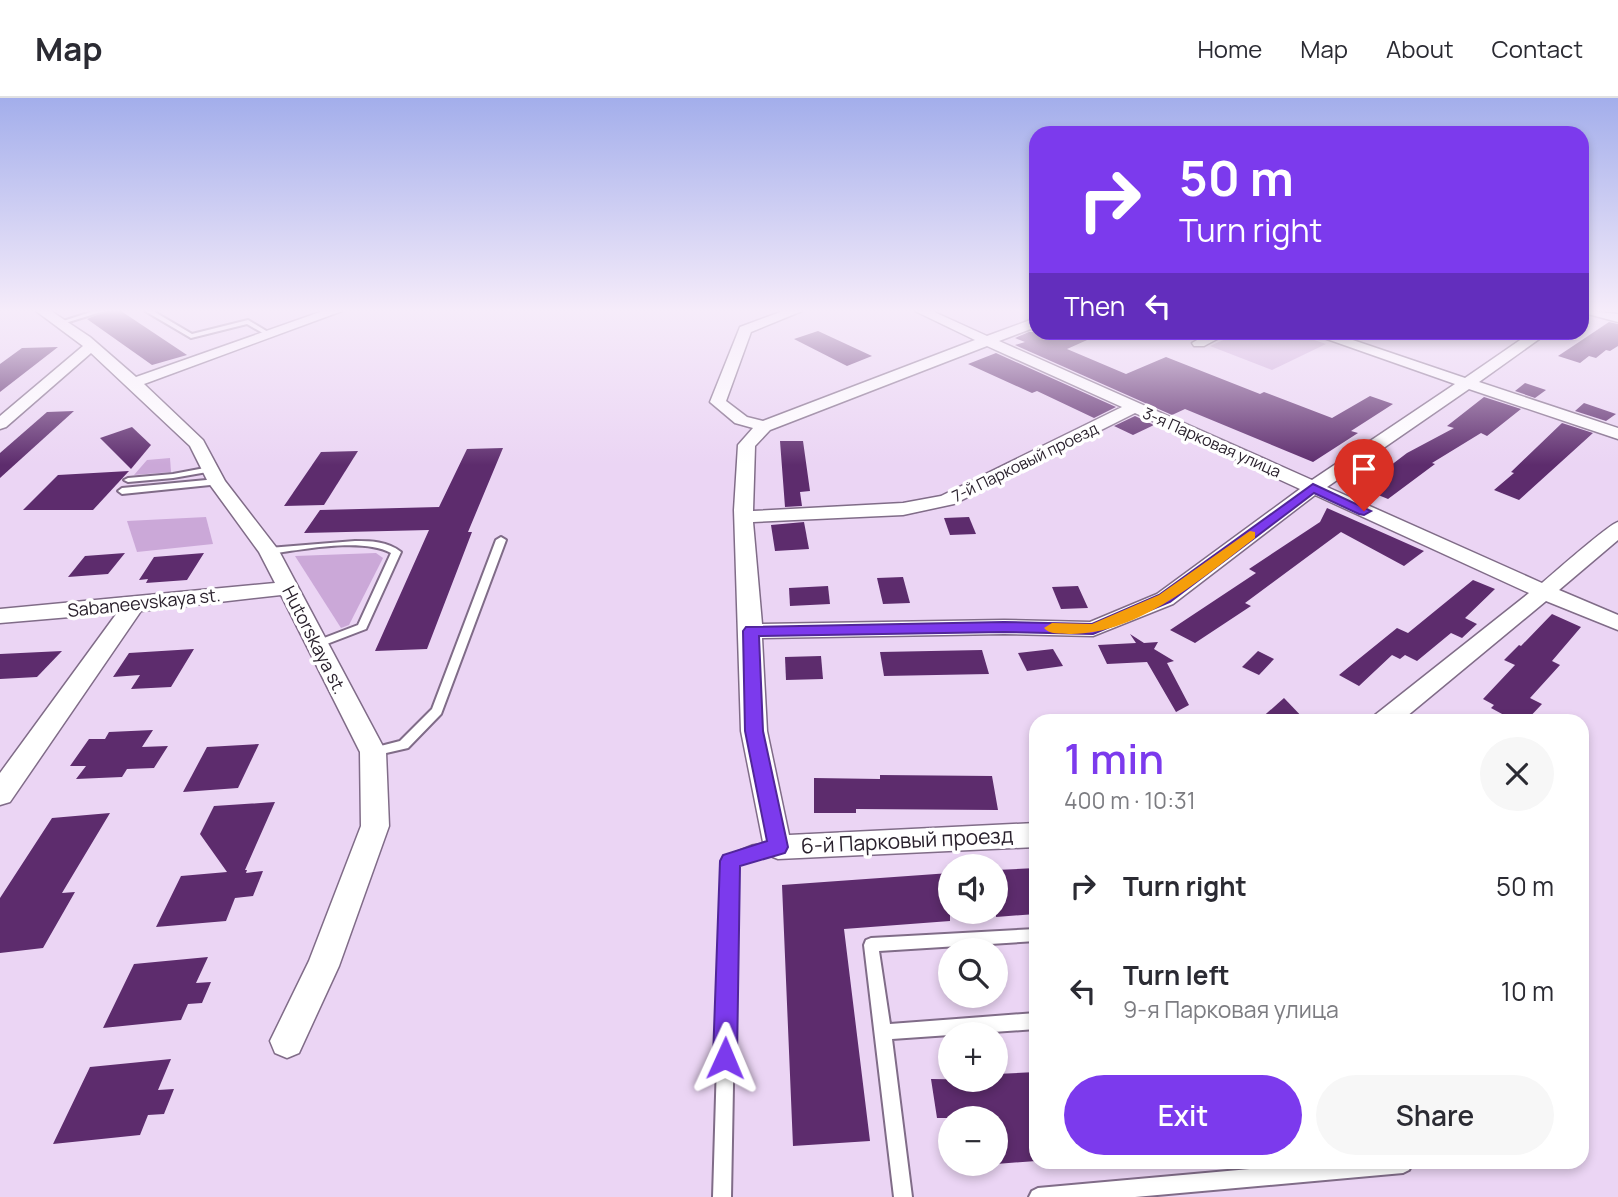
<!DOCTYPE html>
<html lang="en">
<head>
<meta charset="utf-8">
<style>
  body { margin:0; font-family:Manrope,sans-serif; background:#f7f7f7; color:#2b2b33; height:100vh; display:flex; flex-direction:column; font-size:26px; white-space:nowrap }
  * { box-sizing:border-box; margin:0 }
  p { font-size:23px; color:#7c7c81 }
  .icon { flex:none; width:38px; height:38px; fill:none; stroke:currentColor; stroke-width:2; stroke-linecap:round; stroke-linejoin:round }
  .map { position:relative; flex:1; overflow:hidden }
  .details { position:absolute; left:1029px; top:616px; width:560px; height:455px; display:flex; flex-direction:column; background:#fff; border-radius:21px; box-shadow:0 4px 10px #0003 }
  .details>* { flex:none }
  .banner { position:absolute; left:1029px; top:28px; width:560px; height:214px; border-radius:21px; box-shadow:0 4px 10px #0003; background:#7c3aed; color:#fff; overflow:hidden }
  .fabs { position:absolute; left:938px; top:756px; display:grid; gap:14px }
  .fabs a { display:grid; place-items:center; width:70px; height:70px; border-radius:50%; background:#fff; box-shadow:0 4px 10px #0003; font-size:35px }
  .pin { position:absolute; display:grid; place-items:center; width:60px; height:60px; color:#fff; margin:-72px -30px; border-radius:50% 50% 50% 0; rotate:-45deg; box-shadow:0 0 7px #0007 }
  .pin .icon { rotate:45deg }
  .me { position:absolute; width:77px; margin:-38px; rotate:1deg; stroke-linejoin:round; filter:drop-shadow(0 0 5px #0008) }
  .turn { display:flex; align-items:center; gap:24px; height:147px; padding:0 35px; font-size:32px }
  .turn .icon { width:91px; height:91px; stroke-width:2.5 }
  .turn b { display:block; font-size:49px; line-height:60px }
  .then { display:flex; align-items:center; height:66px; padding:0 35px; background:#0003; gap:14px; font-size:26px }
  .round { display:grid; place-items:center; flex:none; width:74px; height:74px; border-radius:37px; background:#f7f7f7 }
  .head { display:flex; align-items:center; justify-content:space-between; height:119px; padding:0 35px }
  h1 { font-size:42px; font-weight:600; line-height:52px; color:#7c3aed }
  .cta { display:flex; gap:14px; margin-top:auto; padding:14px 35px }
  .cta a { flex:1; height:80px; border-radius:42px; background:#7c3aed; color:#fff; font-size:28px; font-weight:600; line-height:80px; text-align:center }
  .cta a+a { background:#f7f7f7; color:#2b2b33 }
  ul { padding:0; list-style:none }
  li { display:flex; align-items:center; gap:21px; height:105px; padding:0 35px }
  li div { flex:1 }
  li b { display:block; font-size:26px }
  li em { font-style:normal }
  header { display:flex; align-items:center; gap:42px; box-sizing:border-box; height:98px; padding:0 35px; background:#fff; border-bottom:2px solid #e1e1e2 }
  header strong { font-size:33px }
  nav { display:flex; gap:38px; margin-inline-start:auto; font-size:24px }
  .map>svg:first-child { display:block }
  .green { fill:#cba8d8 }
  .building { fill:#5d2c6d }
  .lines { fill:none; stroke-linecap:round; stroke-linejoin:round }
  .lane-casing { stroke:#806c88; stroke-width:4 }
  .street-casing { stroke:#806c88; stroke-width:3 }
  .lane { fill:#fff; fill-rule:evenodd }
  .street { fill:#fff; fill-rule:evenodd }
  .route { fill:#7c3aed; stroke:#51269a; stroke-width:2 }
  .slow { fill:#f59e0b }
  .labels { text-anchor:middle; stroke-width:7; stroke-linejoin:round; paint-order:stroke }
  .far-street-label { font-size:16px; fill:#2a212d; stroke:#fff }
  .street-label { font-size:18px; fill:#2a212d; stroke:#fff }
  .near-street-label { font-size:21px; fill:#2a212d; stroke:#fff }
</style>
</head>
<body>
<header>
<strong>Map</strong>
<nav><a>Home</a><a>Map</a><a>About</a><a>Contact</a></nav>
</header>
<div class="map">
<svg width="1618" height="1099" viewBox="0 0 1618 1099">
  <rect width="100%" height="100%" fill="#ebd5f4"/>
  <!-- green -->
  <g class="green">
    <path d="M1241,234L1294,235L1326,246L1272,272L1210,248Z"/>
    <path d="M170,360L171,374L134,377L147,362Z"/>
    <path d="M206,419L213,446L137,454L127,423Z"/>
    <path d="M376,455L383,460L349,527L341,530L295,458Z"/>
  </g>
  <!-- building -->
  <g class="building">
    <path d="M106,213H121L187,257L152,267L87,221Z"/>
    <path d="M1609,224L1618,226V248L1610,253L1606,252L1596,260L1589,258L1580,265L1558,258Z"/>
    <path d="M818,233L872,258L847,268L794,241Z"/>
    <path d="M1029,234H1105L1067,251L1126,276L1166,259L1260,296L1264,294L1332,320L1370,298L1393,306L1351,333L1358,335L1313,364L1185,311L1172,317L1015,247L1025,244L1015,240Z"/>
    <path d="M58,249L0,294V266L22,250Z"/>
    <path d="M996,255L1116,309L1094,320L1037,293L1032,295L968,266Z"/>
    <path d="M1525,285L1546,292L1535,300L1515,293Z"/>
    <path d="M1484,299L1521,311L1487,338L1481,335L1432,365L1435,366L1388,401L1361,390L1407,355L1454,330L1447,328Z"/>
    <path d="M1584,305L1616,316L1606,323L1575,313Z"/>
    <path d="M74,313L0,380V355L47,314Z"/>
    <path d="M1135,318L1154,327L1133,337L1114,328Z"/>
    <path d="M1562,325L1593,335L1519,402L1494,392L1514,375L1511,374Z"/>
    <path d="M132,329L151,347L131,371L100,340Z"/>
    <path d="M780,343H803L810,393L800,394L802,408L785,409Z"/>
    <path d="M503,350L468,434H472L427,551L375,553L429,432L304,435L320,412L439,409L467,351Z"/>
    <path d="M358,353L324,407L284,408L321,354Z"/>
    <path d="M129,373L93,412H23L58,377Z"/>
    <path d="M1327,410L1424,453L1404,468L1341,434L1245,505L1251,508L1195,545L1170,532L1256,475L1249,471L1320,424Z"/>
    <path d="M969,419L976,436L950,437L944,420Z"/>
    <path d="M804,424L809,451L775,453L771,427Z"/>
    <path d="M125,455L108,476L68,479L85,458Z"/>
    <path d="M204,455L187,482L146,485L148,481L139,482L154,459Z"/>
    <path d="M903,479L910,505L883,506L877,480Z"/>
    <path d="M1473,482L1495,491L1465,520L1477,526L1462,540L1451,535L1417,563L1405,557L1400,561L1392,557L1359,588L1339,577L1397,530L1408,535Z"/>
    <path d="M828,488L830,506L790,508L789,490Z"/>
    <path d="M1078,488L1088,510L1061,511L1052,489Z"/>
    <path d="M1552,516L1581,529L1552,563L1560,567L1530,600L1542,606L1526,623H1515L1491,610L1494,607L1483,601L1515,567L1504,562L1519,547L1521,548Z"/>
    <path d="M1130,536L1144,545L1158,544L1154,551L1174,563L1167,565L1189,607L1176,614L1147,564L1107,566L1098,547L1136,545Z"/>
    <path d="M194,551L171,589L131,591L140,577L113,579L129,555Z"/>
    <path d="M1053,551L1063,568L1027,573L1018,555Z"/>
    <path d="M982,552L989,576L884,578L880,554Z"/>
    <path d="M62,553L37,579L0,581V556Z"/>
    <path d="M1258,553L1274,561L1259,577L1242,569Z"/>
    <path d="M821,558L823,581L786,582L785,559Z"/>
    <path d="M1284,600L1306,623H1258Z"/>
    <path d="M153,632L142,649L168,648L154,670L127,671L122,679L76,681L86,668H70L89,641H105L109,634Z"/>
    <path d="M259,646L238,690L183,694L207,649Z"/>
    <path d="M880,677L992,678L998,712L856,711V715H814V680L880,681Z"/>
    <path d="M275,704L245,772H247L246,775L263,773L253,798L235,800L226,823L156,829L181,778L227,774L200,736L214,708Z"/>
    <path d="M110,715L62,795L75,794L43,850L0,855V800L52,720Z"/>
    <path d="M1036,770V816L996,819V772Z"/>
    <path d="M950,775V823L844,831L870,1043L793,1048L782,787Z"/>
    <path d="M208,859L196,885L211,884L202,905L188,906L181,922L103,930L134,866Z"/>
    <path d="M171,961L158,992L174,991L164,1016L148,1017L140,1037L53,1046L90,969Z"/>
    <path d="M1036,974V1063L996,1066V1020H937L931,981L996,982V976Z"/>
  </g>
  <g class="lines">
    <defs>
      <g id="lane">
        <path d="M94,213H104L62,226L57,225Z"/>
        <path d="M145,213H153L192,236L248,222L273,237L268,238L247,226L191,240Z"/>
        <path d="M210,369H213V373L173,380L128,384L124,382L128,380L173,376Z"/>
        <path d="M217,381L220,382V386L122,396L118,393L122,390Z"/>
        <path d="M501,439L506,442L441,616L408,650L373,658L369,657L367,654L369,651L400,643L432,611L496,442Z"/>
        <path d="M355,443C371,443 387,443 401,454L366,531L319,549H311L310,547L311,545L358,527L391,455C362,439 301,452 269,456L264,453L269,450Z"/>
        <path d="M777,744L782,745L784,749L782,753L753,759L737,766L731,1099H713L723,763L725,759L752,748Z"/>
        <path d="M1036,831V843L879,853L890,926L1036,915V931L892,941L912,1099H894L864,847L866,842L871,840Z"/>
        <path d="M1329,1064H1411L1412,1066L1409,1072L1403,1075L1135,1099H1029L1032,1093L1038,1090Z"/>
      </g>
      <g id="street">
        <path d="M36,213H51L90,239L136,279L323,213H342L144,286L203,342L225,383L279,453L386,654L389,728L339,868L299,955L287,960L275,955L270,943L309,863L361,728L360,654L281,497L141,513L10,704L0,707V675L117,515L0,525V511L275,485L259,454L208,384L190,348L91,255L6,329L0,331V318L83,248Z"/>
        <path d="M783,213H802L751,234L726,303L747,319L763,323L975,242L915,213H932L987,238L1036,220V229L999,243L1312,382L1455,286L1307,234H1329L1465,280L1532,234H1549L1479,284L1618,330V341L1469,291L1327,389L1542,485C1554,475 1609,426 1618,424V442L1559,492L1618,517V532L1546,503L1401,623H1372L1375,617L1529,495L1315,397L1173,506L1093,538L1004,536L762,540L767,633L789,737L1036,725V749L778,761L768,757L764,749L741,633L734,412L738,347L753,330L735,325L710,304L740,229ZM987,248L1122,309L941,398L903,405L753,413L755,348L770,332ZM1135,315L1300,391L1157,496L1090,524L1004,522L762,526L753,424L903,417L954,406Z"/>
        <path d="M1587,213L1618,216V224L1588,216Z"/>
        <path d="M1211,234H1230L1204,248H1194L1192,245Z"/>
      </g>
    </defs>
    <!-- lane casing -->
    <use href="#lane" class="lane-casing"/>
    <!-- street casing -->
    <use href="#street" class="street-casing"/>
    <!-- lane -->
    <use href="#lane" class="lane"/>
    <!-- street -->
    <use href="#street" class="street"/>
  </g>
  <!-- sky -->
  <linearGradient id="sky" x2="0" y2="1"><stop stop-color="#a3aeeb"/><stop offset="0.58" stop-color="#f6ecfa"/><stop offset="1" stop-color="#f6ecfa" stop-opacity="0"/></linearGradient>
  <rect width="1618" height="367" fill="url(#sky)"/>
  <!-- route -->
  <path class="route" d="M1313,386L1371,413L1364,417L1359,416L1314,395L1170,504L1093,536L1004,534L759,538L763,633L788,749L785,755L740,768L737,960L733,968L725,972L716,968L713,960L720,763L723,757L767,743L745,633L743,533L746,529L1004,524L1092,526L1159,497Z"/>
  <!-- slow -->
  <path class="slow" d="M1250,433L1255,434V440C1202,480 1138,537 1069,536C1060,535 1050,537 1044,530L1052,525L1092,526L1159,497Z"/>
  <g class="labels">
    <!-- far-street labels -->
    <g class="far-street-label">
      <text transform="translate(1212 344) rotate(24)" y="6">3-я Парковая улица</text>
      <text transform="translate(1025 364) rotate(-26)" y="6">7-й Парковый проезд</text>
    </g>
    <!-- street labels -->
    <g class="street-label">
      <text transform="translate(144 505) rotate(-6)" y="6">Sabaneevskaya st.</text>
      <text transform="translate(314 542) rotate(63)" y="6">Hutorskaya st.</text>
    </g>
    <!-- near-street labels -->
    <g class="near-street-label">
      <text transform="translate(907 743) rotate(-3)" y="7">6-й Парковый проезд</text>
    </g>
  </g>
</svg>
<div class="fabs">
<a><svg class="icon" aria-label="sound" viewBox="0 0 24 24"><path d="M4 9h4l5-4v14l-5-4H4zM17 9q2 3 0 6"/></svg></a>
<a><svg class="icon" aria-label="search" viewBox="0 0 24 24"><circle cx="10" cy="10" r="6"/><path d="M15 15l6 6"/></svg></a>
<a>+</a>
<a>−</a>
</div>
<div class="pin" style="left:1364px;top:413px;background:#d93025"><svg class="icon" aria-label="arrive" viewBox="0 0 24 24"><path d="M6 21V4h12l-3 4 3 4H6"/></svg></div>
<svg class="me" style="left:725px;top:960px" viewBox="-20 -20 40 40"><path d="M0-17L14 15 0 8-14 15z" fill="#7c3aed" stroke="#fff" stroke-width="4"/></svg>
<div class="banner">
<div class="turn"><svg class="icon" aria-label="right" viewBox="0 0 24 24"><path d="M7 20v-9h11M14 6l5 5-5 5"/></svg><div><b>50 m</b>Turn right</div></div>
<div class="then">Then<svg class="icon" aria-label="left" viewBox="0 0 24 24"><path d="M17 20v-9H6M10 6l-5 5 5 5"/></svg></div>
</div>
<section class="details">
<div class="head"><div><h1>1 min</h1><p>400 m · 10:31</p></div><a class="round"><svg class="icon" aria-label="close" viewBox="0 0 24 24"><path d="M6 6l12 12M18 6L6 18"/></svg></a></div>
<ul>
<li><svg class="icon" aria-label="right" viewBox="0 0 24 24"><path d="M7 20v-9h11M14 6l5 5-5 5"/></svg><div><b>Turn right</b></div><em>50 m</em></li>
<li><svg class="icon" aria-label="left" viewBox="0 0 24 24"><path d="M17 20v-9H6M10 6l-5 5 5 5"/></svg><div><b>Turn left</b><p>9-я Парковая улица</p></div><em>10 m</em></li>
</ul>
<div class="cta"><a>Exit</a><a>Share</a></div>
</section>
</div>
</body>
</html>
